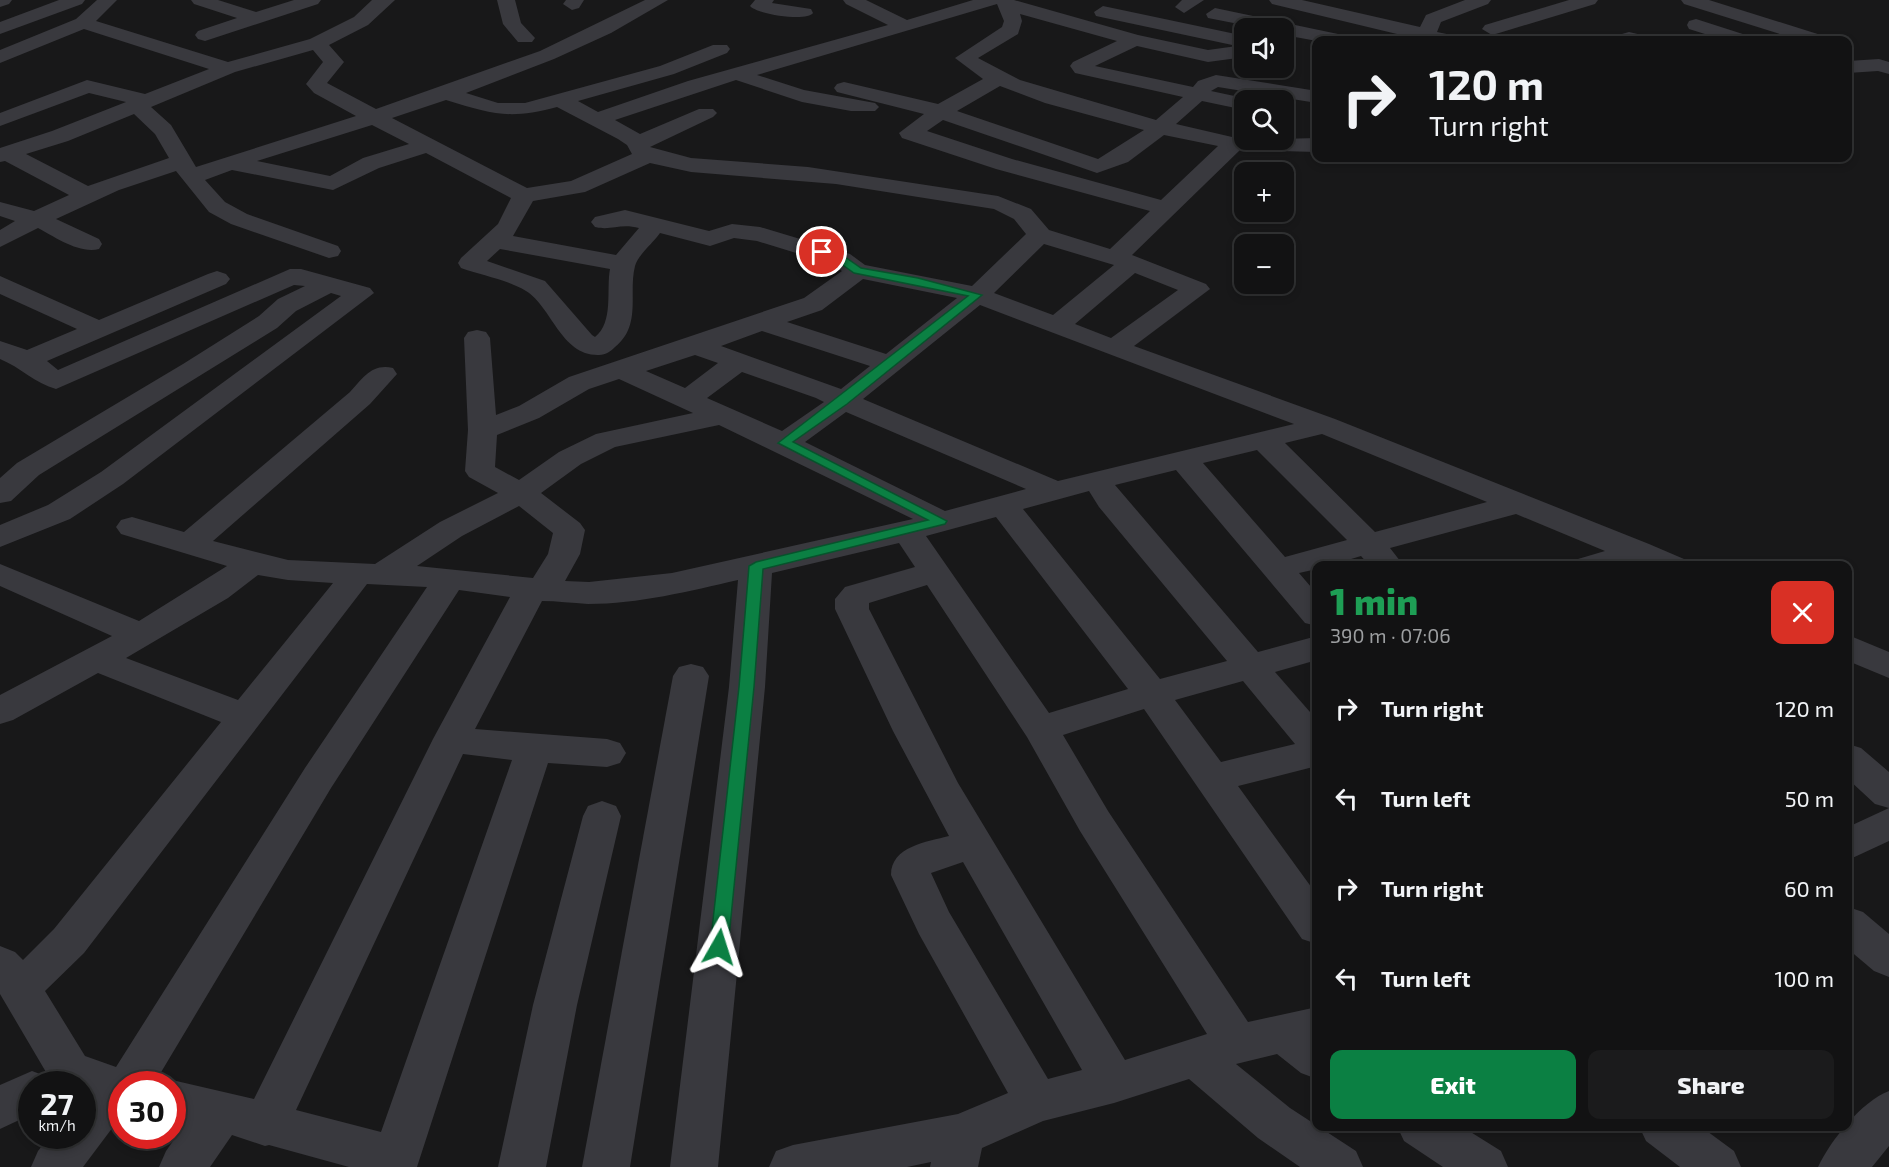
<!DOCTYPE html>
<html lang="en">
<head>
<meta charset="utf-8">
<style>
  body { margin:0; font-family:"Exo 2",sans-serif; background:#1b1b1c; color:#f1f3f6; height:100vh; display:flex; flex-direction:column; font-size:22px; white-space:nowrap }
  * { box-sizing:border-box; margin:0 }
  p { font-size:20px; color:#9c9ea0 }
  .icon { flex:none; width:33px; height:33px; fill:none; stroke:currentColor; stroke-width:2; stroke-linecap:round; stroke-linejoin:round }
  .map { position:relative; flex:1; overflow:hidden }
  .drawer { position:absolute; left:1312px; top:561px; width:540px; height:570px; display:flex; flex-direction:column; background:#121213; border-radius:12px; box-shadow:0 3px 9px #0003,0 0 0 2px #313233 }
  .drawer>* { flex:none }
  .top-card { position:absolute; left:1312px; top:36px; width:540px; height:126px; border-radius:12px; box-shadow:0 3px 9px #0003,0 0 0 2px #313233; background:#121213; color:#f1f3f6; overflow:hidden }
  .tools { position:absolute; left:1234px; top:18px; display:grid; gap:12px }
  .tools a { display:grid; place-items:center; width:60px; height:60px; border-radius:12px; background:#121213; box-shadow:0 3px 9px #0003,0 0 0 2px #313233; font-size:30px }
  .speed { position:absolute; left:18px; top:1071px; display:flex; gap:12px; font-size:30px; font-weight:700; text-align:center }
  .speed>* { display:grid; place-content:center; width:78px; height:78px; border-radius:50%; background:#121213; box-shadow:0 3px 9px #0003,0 0 0 2px #313233; line-height:1 }
  .speed small { font-size:15px; font-weight:400 }
  .speed .limit { border:9px solid #d22; background:#fff; color:#111 }
  .pin { position:absolute; display:grid; place-items:center; width:51px; height:51px; color:#fff; margin:-26px; border:3px solid #fff; border-radius:50%; box-shadow:0 2px 6px #0007 }
  .me { position:absolute; width:66px; margin:-33px; rotate:6deg; stroke-linejoin:round; filter:drop-shadow(0 0 4px #0008) }
  .turn { display:flex; align-items:center; gap:21px; height:126px; padding:0 18px; font-size:27px }
  .turn .icon { width:78px; height:78px; stroke-width:2.5 }
  .turn b { display:block; font-size:42px; line-height:51px }
  .round { display:grid; place-items:center; flex:none; width:63px; height:63px; border-radius:12px; background:#1b1b1c }
  .head { display:flex; align-items:center; justify-content:space-between; height:102px; padding:0 18px }
  h1 { font-size:36px; font-weight:800; line-height:45px; color:#1e9e55 }
  .action { display:flex; gap:12px; margin-top:auto; padding:12px 18px }
  .action a { flex:1; height:69px; border-radius:12px; background:#0b8043; color:#fff; font-size:24px; font-weight:800; line-height:69px; text-align:center }
  .action a+a { background:#1b1b1c; color:#f1f3f6 }
  ul { padding:0; list-style:none }
  li { display:flex; align-items:center; gap:18px; height:90px; padding:0 18px }
  li div { flex:1 }
  li b { display:block; font-size:22px }
  li em { font-style:normal }
  .map>svg:first-child { display:block }
  .lines { fill:none; stroke-linecap:round; stroke-linejoin:round }
  .minor { fill:#39393e; fill-rule:evenodd }
  .route { fill:#0b8043; stroke:#07532c; stroke-width:1.5 }
</style>
</head>
<body>
<div class="map">
<svg width="1889" height="1167" viewBox="0 0 1889 1167">
  <rect width="100%" height="100%" fill="#181819"/>
  <g class="lines">
    <!-- minor -->
    <g class="minor">
      <path d="M0,0H12L9,4L0,7Z"/>
      <path d="M59,0H85L82,4L0,34V22Z"/>
      <path d="M97,0H117L96,21L228,62L310,39L354,17L372,0H395L368,25L329,45L344,62L327,83L376,109L540,51L645,0H668L611,33L554,59L466,93L498,103H525L660,66L713,45H727L730,49L727,53L674,74L578,101L598,112L688,81L888,25L846,4L843,0H866L907,20L973,0H1014L1138,35L1208,50L1237,46L1096,16L1094,12L1103,6L1245,36V57L1208,62L1137,46L1095,66L1193,87L1198,81L1216,75L1317,91V103L1218,87L1211,91L1253,100H1245V110L1202,101L1176,124L1245,140L1317,138V152L1240,150L1132,255L1206,284L1210,289L1134,346L1335,419L1649,544L1684,559L1688,566H1642C1632,562 1588,566 1574,566L1578,559L1605,551L1516,514L1390,548L1404,566H1370L1361,556L1328,566H1317V569L1299,573L1317,594V626L1305,623L1176,470L1115,485L1258,652L1317,636V660L1275,672L1317,720V766L1238,786L1317,895V944L1302,939L1144,709L1063,735L1108,811L1248,1022L1317,1007V1079L1301,1073L1277,1054L1236,1064L1290,1108L1356,1151L1363,1167H1300L1258,1138L1189,1079L1114,1103L1043,1121L982,1148L978,1167H930L931,1162L907,1167H769L776,1151L793,1145L958,1114L1008,1093L919,934L891,875C891,846 927,842 949,836L893,731L835,609V599L845,587L915,567L899,543L772,573L765,687L718,1167H670L729,687L738,580C690,591 638,604 588,604C572,603 557,601 542,601L475,729L607,739L620,743L626,753L620,763L607,767L548,763L417,1167H349L269,1145L265,1146L232,1135L210,1167H159L166,1151L185,1124L172,1122V1084H161L172,1080L254,1099L433,739L510,597L459,590L331,788L154,1084H122V1115L83,1167H31L38,1151L50,1136H82V1084H53L0,994V946L15,952L23,960L54,929L221,722L98,673L13,720L0,724V695L112,636L0,586V564L139,621L227,566L121,534L116,527L121,520L132,517L184,532L350,392C363,378 372,363 393,368L397,374L370,404L213,541L288,560L375,564L440,522L498,493L469,477L465,471L468,430L464,338L468,332L477,330L486,332L490,338L496,415L519,406L569,377L804,298L842,271L832,264L757,241L734,238L710,246L660,233C653,243 638,255 635,266C628,294 642,325 615,347C611,351 606,355 599,355C561,356 552,307 526,291C508,280 481,275 461,268L458,263L461,258L498,224L511,198L426,153L379,168L333,190L232,170L205,180L225,202L247,214L338,246L341,251L338,256L329,258L231,224L209,212L176,171L119,190L56,219L99,239L102,244L99,249C79,254 55,237 38,228L0,247V230L15,221L0,216V202L34,211L69,195L5,161L0,162V148L52,131L126,102L89,93L0,126V113L87,80L145,94L209,69L84,29L0,63V50L76,19ZM997,4L1004,21L1002,27L955,58L983,79L938,104L844,82L837,84L834,88L837,92L924,114L899,133L902,138L996,169L1150,211L1110,249L1049,230L1031,209L998,196L808,167L691,158L650,147L713,117L717,113L713,109H699L640,134L615,120L736,80L802,102L851,111H875L879,107L875,103L804,90L757,75ZM1020,14L1117,41L1073,62L1070,66L1075,73L1183,97L1156,120L1020,80L978,58L1018,34L1022,21ZM313,50L323,62L306,84L314,93L356,116L196,167L171,125L151,107L235,72ZM1000,86L1045,103L1144,130L1098,159L957,111ZM446,100C492,114 509,120 557,107L618,139L627,145L632,154L571,181L527,188L392,118ZM134,114L155,134L169,158L88,186L26,154L68,141ZM943,120L1097,173L1128,162L1164,135L1218,146L1161,200L1012,159L927,131ZM372,125L409,144L363,158L330,176L257,161ZM650,163L691,172L836,184L994,209L1014,219L1026,234L972,286L865,265L850,254L760,227L732,224L709,231L625,210L595,217L591,222L595,227C611,231 620,223 639,228L616,255L513,236L533,201L585,192ZM1044,244L1114,265L1053,315L994,293ZM500,249L610,269C606,290 614,322 595,337L592,335L545,281L487,261ZM1135,273L1178,290L1111,338L1075,324ZM863,279L957,298L886,354L787,322L822,310ZM980,305L1294,424L1058,481L863,399ZM762,331L870,366L841,389L721,346ZM695,355L718,363L685,388L646,371ZM742,372L816,398L824,402L782,431L707,398ZM619,379L693,413L596,434L559,452L519,480L495,467L497,435L539,418L589,389ZM846,412L1026,489L945,511L805,442ZM719,425L913,519L672,573L589,582L565,581L580,554L585,530L580,523L541,493L581,464L615,447ZM1322,434L1487,502L1375,532L1285,443ZM1257,450L1347,540L1285,557L1203,463ZM1089,491L1099,507L1227,661L1160,679L1023,509ZM519,506L553,533L548,554L533,578L417,566L462,536ZM996,517L1128,689L1049,713L926,536ZM258,575L288,580L333,583L238,700L126,658L228,598ZM367,584L427,587L305,768L116,1067L85,1056L45,991L84,953ZM927,585L1027,737L1080,831L1207,1034L1125,1060L958,783L869,609V603ZM1243,681L1295,744L1221,762L1175,700ZM463,754L512,760L381,1132L296,1110ZM963,862L1082,1070L1048,1079L949,912L931,873Z"/>
      <path d="M191,0H218L256,12L294,0H321L318,4L205,41L198,39L195,35L198,31L237,18L194,4Z"/>
      <path d="M497,0H515L521,23L535,38L532,42H518L503,24Z"/>
      <path d="M566,0H584L579,8L572,10L563,4Z"/>
      <path d="M755,0H774L772,3L811,9L813,13C807,22 756,14 750,6Z"/>
      <path d="M1182,0H1204L1184,13L1175,7Z"/>
      <path d="M1269,0H1302L1420,27L1426,15L1465,0H1491L1488,4L1441,22L1437,32L1456,36L1458,40H1422L1272,4Z"/>
      <path d="M1569,0H1598L1595,4L1499,33L1492,35L1482,29L1485,25Z"/>
      <path d="M1681,0H1709L1824,36L1827,40H1799L1684,4Z"/>
      <path d="M1215,8L1338,34L1348,40L1317,41L1284,35V28H1259L1208,18L1206,14Z"/>
      <path d="M1696,19L1749,36L1752,40H1724L1689,29L1687,25L1689,21Z"/>
      <path d="M1629,32L1646,36L1649,40H1621L1619,38L1622,34Z"/>
      <path d="M1879,59L1889,62V74L1878,71L1848,73V61Z"/>
      <path d="M290,269H301L370,288L374,293L123,484L70,519L0,547V525L48,505L101,472L341,296L331,293L296,311L277,328L39,475L11,501L0,503V478L17,463L183,364L259,316L278,299L305,286L294,285L56,389C36,384 20,367 0,359V341L27,350L77,329L0,294V276L99,320L208,274L217,271L226,274L230,279L226,284L47,361L58,370Z"/>
      <path d="M1848,635L1889,652V678L1848,661Z"/>
      <path d="M691,664L703,667L709,676L630,1167H582L673,676L679,667Z"/>
      <path d="M1848,744L1861,748L1889,772V841L1848,860V827L1889,808L1875,804L1848,779Z"/>
      <path d="M602,801L616,806L621,816L577,1005L546,1167H498L533,1005L583,816L588,806Z"/>
      <path d="M1848,907L1863,912L1889,934V977L1874,971L1848,949Z"/>
      <path d="M32,1071L48,1077L52,1084H32V1114L0,1129V1085Z"/>
      <path d="M1889,1091V1146L1872,1167H1818C1830,1141 1862,1101 1889,1091Z"/>
      <path d="M1397,1126H1461L1501,1151L1508,1167H1443L1404,1141Z"/>
      <path d="M1639,1126H1700L1734,1151L1741,1167H1680L1646,1141Z"/>
    </g>
  </g>
  <!-- route -->
  <path class="route" d="M822,249L845,257L861,268L918,278L982,295L847,404L793,442L947,521L945,524L763,569L754,687L728,947L725,952H713L710,947L739,687L749,566L756,562L928,520L778,443L968,296L854,273L837,261L819,254V250Z"/>
</svg>
<div class="tools">
<a><svg class="icon" aria-label="sound" viewBox="0 0 24 24"><path d="M4 9h4l5-4v14l-5-4H4zM17 9q2 3 0 6"/></svg></a>
<a><svg class="icon" aria-label="search" viewBox="0 0 24 24"><circle cx="10" cy="10" r="6"/><path d="M15 15l6 6"/></svg></a>
<a>+</a>
<a>−</a>
</div>
<div class="speed"><div>27<small>km/h</small></div><div class="limit">30</div></div>
<div class="pin" style="left:822px;top:252px;background:#d93025"><svg class="icon" aria-label="arrive" viewBox="0 0 24 24"><path d="M6 21V4h12l-3 4 3 4H6"/></svg></div>
<svg class="me" style="left:719px;top:947px" viewBox="-20 -20 40 40"><path d="M0-17L14 15 0 8-14 15z" fill="#0b8043" stroke="#fff" stroke-width="4"/></svg>
<div class="top-card">
<div class="turn"><svg class="icon" aria-label="right" viewBox="0 0 24 24"><path d="M7 20v-9h11M14 6l5 5-5 5"/></svg><div><b>120 m</b>Turn right</div></div>
</div>
<section class="drawer">
<div class="head"><div><h1>1 min</h1><p>390 m · 07:06</p></div><a class="round" style="background:#d93025;color:#fff"><svg class="icon" aria-label="close" viewBox="0 0 24 24"><path d="M6 6l12 12M18 6L6 18"/></svg></a></div>
<ul>
<li><svg class="icon" aria-label="right" viewBox="0 0 24 24"><path d="M7 20v-9h11M14 6l5 5-5 5"/></svg><div><b>Turn right</b></div><em>120 m</em></li>
<li><svg class="icon" aria-label="left" viewBox="0 0 24 24"><path d="M17 20v-9H6M10 6l-5 5 5 5"/></svg><div><b>Turn left</b></div><em>50 m</em></li>
<li><svg class="icon" aria-label="right" viewBox="0 0 24 24"><path d="M7 20v-9h11M14 6l5 5-5 5"/></svg><div><b>Turn right</b></div><em>60 m</em></li>
<li><svg class="icon" aria-label="left" viewBox="0 0 24 24"><path d="M17 20v-9H6M10 6l-5 5 5 5"/></svg><div><b>Turn left</b></div><em>100 m</em></li>
</ul>
<div class="action"><a>Exit</a><a>Share</a></div>
</section>
</div>
</body>
</html>
